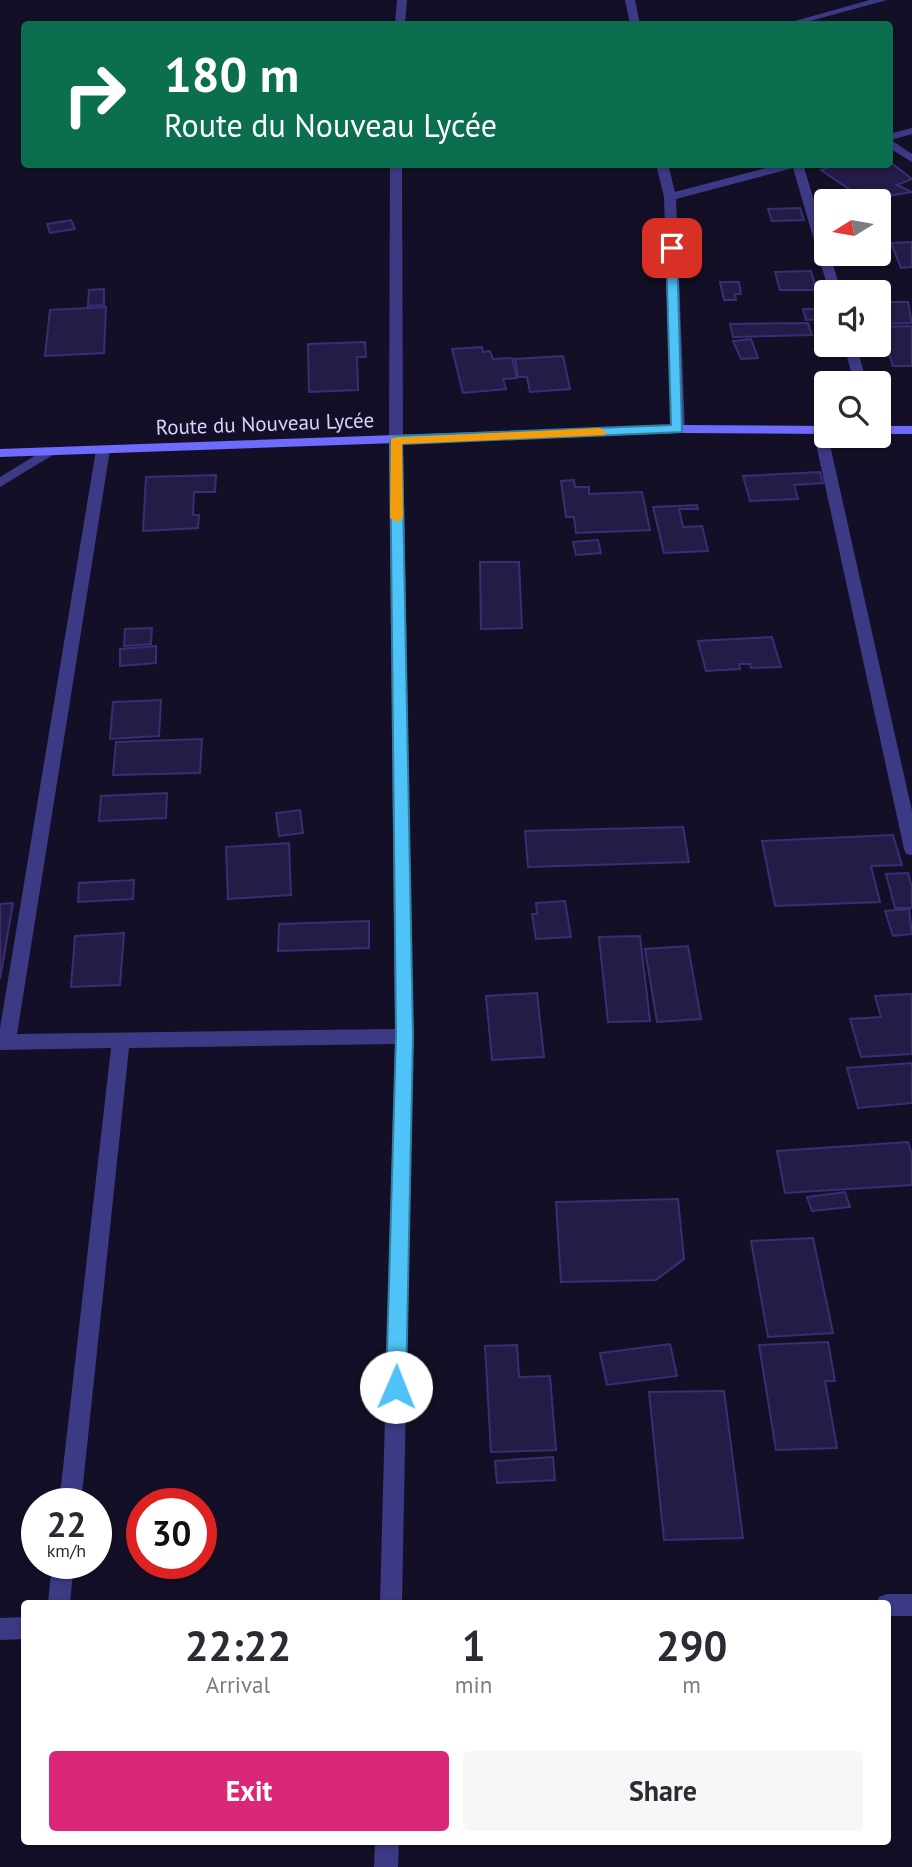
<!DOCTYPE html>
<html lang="en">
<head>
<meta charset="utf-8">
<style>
  body { margin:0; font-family:"PT Sans",sans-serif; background:#f7f7f7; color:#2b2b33; height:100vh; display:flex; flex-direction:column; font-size:26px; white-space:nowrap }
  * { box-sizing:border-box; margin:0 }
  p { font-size:23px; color:#7c7c81 }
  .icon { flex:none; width:38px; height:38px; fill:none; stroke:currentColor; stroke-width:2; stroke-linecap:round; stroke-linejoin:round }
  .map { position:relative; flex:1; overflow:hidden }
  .sheet { position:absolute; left:21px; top:1600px; width:870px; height:245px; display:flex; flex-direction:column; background:#fff; border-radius:7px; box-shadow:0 2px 5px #0004 }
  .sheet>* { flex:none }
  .banner { position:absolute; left:21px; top:21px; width:872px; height:147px; border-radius:7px; box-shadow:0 2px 5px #0004; background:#0b6e4f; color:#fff; overflow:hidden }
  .needle { width:46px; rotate:259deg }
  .controls { position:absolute; left:814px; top:189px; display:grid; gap:14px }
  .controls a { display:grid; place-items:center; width:77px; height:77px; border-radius:7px; background:#fff; box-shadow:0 2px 5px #0004; font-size:35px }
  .speed { position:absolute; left:21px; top:1488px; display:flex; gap:14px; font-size:35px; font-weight:700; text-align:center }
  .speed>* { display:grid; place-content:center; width:91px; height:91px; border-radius:50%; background:#fff; box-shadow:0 2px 5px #0004; line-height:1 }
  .speed small { font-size:18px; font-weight:400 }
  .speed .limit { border:10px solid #d22; background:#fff; color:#111 }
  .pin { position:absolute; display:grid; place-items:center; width:60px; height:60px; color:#fff; margin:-30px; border-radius:14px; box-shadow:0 4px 10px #0006 }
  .me { position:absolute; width:77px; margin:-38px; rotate:1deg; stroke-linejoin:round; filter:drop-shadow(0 0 5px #0008) }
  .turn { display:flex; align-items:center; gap:24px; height:147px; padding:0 28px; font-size:32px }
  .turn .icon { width:91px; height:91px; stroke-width:2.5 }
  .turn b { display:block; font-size:49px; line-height:60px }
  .eta { display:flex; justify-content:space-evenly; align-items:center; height:119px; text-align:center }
  .eta b { font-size:42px; font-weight:700; line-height:49px }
  .button { display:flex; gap:14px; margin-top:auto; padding:14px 28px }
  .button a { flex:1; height:80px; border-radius:7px; background:#db2777; color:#fff; font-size:28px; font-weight:700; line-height:80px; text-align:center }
  .button a+a { background:#f7f7f7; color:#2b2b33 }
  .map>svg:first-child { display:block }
  .building { fill:#241b47; stroke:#3b2d73; stroke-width:2 }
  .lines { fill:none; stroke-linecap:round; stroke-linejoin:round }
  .street { fill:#3d3a85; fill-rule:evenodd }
  .secondary { fill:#6f6bff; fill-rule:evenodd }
  .route { fill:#4fc3f7; stroke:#337fa1; stroke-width:2 }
  .slow { fill:#f59e0b }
  .labels { text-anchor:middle; stroke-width:6; stroke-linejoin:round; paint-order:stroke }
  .far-street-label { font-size:21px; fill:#d9d4ff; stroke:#130f26 }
</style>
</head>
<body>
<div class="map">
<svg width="912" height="1867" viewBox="0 0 912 1867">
  <rect width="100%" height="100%" fill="#130f26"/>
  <!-- building -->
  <g class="building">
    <path d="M889,161L912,179L897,185L912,192L865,200L821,170L840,164H889Z"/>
    <path d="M800,208L804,220L772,221L768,209Z"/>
    <path d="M71,220L75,229L50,233L47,224Z"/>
    <path d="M912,242V267L901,268L891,243Z"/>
    <path d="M811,271L817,290H780L775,272Z"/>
    <path d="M720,282H739L741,294H735L736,300H724Z"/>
    <path d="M104,289V305L88,306L89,290Z"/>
    <path d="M878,302H908L912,323L878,324Z"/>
    <path d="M106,307L104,353L45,356L50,310Z"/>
    <path d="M803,309H823L826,319L806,320Z"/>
    <path d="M808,323L812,335L733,337L730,324Z"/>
    <path d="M912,326V366H893L880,327Z"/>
    <path d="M751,339L758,358L741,359L733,341Z"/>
    <path d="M365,342L366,357H357L358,390L309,392L308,344Z"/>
    <path d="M482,347L483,352L490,351L493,359L512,358L517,378L503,379L506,389L463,393L452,349Z"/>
    <path d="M563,356L570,389L530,392L527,377H518L515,359Z"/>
    <path d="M820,472L823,483L794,485L798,499L750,501L743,476Z"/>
    <path d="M216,475L215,492H194L193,515H199L198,528L143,531L146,477Z"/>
    <path d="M574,480L575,487H589V494L642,492L650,530L576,533L574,517H566L561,481Z"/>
    <path d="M697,505L698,509H679L683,527L702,526L708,551L664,553L653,507Z"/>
    <path d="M598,540L601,553L576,555L573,542Z"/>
    <path d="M480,562H519L522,628L481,629Z"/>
    <path d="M152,628L151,644L124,646L125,629Z"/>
    <path d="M772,637L781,667L751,668L750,664H739L740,669L706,671L698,641Z"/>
    <path d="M156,646V663L120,666V649Z"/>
    <path d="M161,700L159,736L110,739L113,702Z"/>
    <path d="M202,739L200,773L113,775L116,742Z"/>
    <path d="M167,793L166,818L99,821L101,796Z"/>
    <path d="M300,810L303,833L279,836L276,813Z"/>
    <path d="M683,827L689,862L528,867L525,831Z"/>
    <path d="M893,835L902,865L871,866L880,902L775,906L762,841Z"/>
    <path d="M289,843L291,895L228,899L226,847Z"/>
    <path d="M908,873L912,888V908H895L886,874Z"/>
    <path d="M134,880L133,899L78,902L79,883Z"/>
    <path d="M565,901L571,937L536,939L532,914H537L536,903Z"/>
    <path d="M13,903L0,979V904Z"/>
    <path d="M909,909L912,934L893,936L885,911Z"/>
    <path d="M369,921V948L278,951L279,924Z"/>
    <path d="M124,933L120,985L71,987L75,936Z"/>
    <path d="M640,936L650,1021L608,1022L599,937Z"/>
    <path d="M688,946L701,1019L657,1022L645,949Z"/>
    <path d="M537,993L544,1057L492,1060L486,996Z"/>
    <path d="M912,994V1054L861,1057L850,1019L881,1017L875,996Z"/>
    <path d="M912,1063V1103L858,1108L847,1068Z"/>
    <path d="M908,1142L912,1155V1185L785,1193L777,1151Z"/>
    <path d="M845,1192L850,1207L812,1211L807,1197Z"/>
    <path d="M678,1199L684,1259L656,1280L561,1282L556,1202Z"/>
    <path d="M813,1238L833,1333L768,1337L751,1241Z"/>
    <path d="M828,1342L835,1381H825L837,1448L776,1450L759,1345Z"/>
    <path d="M670,1344L677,1376L607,1385L600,1353Z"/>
    <path d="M517,1345L519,1377L550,1376L556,1450L491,1452L485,1346Z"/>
    <path d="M724,1391L743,1538L664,1540L649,1392Z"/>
    <path d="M553,1457L555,1480L497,1483L495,1461Z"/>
  </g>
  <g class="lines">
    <!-- street -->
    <g class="street">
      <path d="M397,0H407L405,24H395Z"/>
      <path d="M625,0H635L640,24H630Z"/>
      <path d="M870,0H887L799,24H784Z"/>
      <path d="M912,128V134L891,140L912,154V162L889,148V134Z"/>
      <path d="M390,164H402L403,440L413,1036L402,1603H380L395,1044L129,1048L81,1503H59L111,1048L0,1050V1028L96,450L103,446L110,450L17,1034L395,1029L389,440Z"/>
      <path d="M656,164H668L675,192L781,164H803L826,241V254H830L841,292H829L793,168L676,199L685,429L678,433L671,429L664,197Z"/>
      <path d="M844,345H856L867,383H854Z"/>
      <path d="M820,426L825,427L828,436L912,811V855L906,854L904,849L813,430Z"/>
      <path d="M46,449L53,453L51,456L0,487V477Z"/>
      <path d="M52,1563H74L70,1603H48Z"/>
      <path d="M887,1594H912V1616H887V1603H876L879,1597Z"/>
      <path d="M24,1617V1639L0,1640V1618Z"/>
      <path d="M375,1841H399L398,1867H374Z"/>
    </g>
    <!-- secondary -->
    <g class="secondary">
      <path d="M678,425L826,426V434L678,433L0,457V449Z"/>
      <rect x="878" y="426" width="34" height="8"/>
    </g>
  </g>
  <!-- route -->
  <path class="route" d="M672,245L677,248L682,432L402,444L413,1036L406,1387L403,1393L396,1396L389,1393L386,1387L396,1036L390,440L396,436L671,425L666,248Z"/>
  <!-- slow -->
  <path class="slow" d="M600,428L606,432L605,435L402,444L403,518L397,522L390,518L391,438Z"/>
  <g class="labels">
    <!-- far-street labels -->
    <g class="far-street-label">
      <text transform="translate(265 424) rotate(-2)" y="7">Route du Nouveau Lycée</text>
    </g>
  </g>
</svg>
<div class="controls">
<a><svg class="needle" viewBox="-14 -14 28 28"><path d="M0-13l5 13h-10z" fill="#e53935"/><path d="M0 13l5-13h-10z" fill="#7c7c81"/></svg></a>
<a><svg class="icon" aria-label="sound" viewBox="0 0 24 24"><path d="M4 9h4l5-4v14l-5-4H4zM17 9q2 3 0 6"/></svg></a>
<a><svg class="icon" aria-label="search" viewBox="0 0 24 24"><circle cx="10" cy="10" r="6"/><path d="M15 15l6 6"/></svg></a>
</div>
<div class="speed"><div>22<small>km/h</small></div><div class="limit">30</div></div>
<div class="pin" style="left:672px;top:248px;background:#d93025"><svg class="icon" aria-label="arrive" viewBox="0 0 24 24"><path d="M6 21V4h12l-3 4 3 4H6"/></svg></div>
<svg class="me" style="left:396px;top:1387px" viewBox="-20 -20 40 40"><circle r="19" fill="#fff"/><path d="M0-13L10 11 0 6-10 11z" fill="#4fc3f7"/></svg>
<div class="banner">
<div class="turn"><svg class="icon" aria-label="right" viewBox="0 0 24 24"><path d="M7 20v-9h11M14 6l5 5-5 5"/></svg><div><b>180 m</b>Route du Nouveau Lycée</div></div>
</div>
<section class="sheet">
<div class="eta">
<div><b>22:22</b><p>Arrival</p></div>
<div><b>1</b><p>min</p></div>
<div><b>290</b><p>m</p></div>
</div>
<div class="button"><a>Exit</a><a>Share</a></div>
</section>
</div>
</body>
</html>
